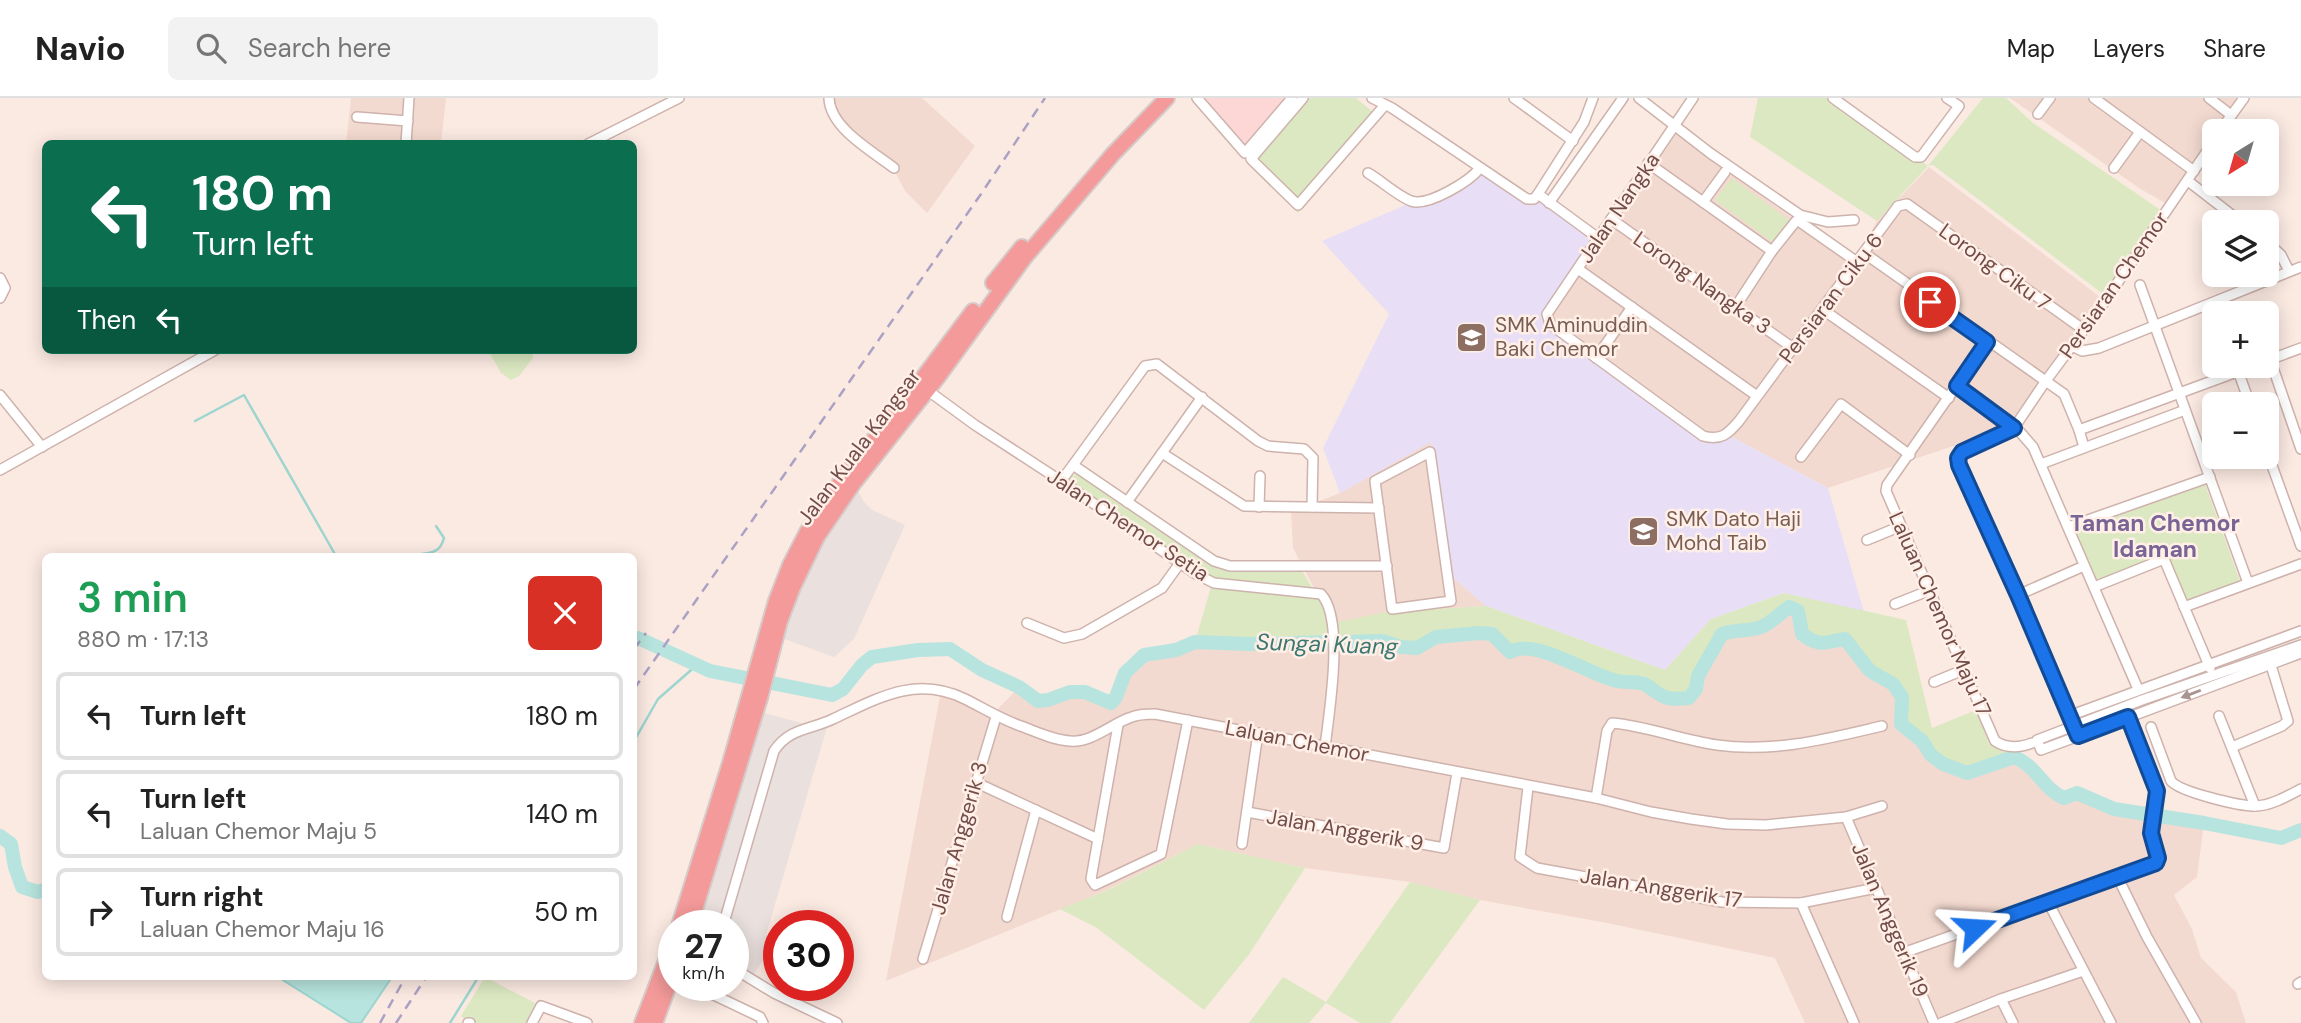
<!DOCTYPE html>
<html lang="en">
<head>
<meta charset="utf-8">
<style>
  body { margin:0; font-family:"DM Sans",sans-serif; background:#f2f2f2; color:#222; height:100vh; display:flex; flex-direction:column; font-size:26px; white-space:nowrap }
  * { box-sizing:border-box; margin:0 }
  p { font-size:23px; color:#767676 }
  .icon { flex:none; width:38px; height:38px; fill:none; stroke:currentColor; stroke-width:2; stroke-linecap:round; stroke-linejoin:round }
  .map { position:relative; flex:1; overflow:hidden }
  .side { position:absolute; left:42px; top:455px; width:595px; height:427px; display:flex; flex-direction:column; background:#fff; border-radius:10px; box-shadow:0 4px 18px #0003 }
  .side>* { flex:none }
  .hud { position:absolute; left:42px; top:42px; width:595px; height:214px; border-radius:10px; box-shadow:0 4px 18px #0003; background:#0b6e4f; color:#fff; overflow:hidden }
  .needle { width:46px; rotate:217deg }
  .controls { position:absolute; left:2202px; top:21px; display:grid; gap:14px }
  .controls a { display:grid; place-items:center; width:77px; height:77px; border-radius:10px; background:#fff; box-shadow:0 4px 18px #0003; font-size:35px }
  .speed { position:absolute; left:658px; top:812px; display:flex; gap:14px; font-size:35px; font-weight:700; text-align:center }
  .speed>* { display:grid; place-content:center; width:91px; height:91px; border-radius:50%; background:#fff; box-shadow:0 4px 18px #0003; line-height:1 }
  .speed small { font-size:18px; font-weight:400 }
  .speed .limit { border:10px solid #d22; background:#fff; color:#111 }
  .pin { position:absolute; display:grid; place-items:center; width:60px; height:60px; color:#fff; margin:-30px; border:4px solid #fff; border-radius:50%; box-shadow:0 2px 7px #0007 }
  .me { position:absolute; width:77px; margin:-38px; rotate:70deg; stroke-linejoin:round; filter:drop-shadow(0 0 5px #0008) }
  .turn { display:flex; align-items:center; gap:24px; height:147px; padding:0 35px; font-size:32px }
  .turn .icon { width:91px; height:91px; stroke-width:2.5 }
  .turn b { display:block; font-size:49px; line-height:60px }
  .then { display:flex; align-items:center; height:66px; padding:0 35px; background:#0003; gap:14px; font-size:26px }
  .round { display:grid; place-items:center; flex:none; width:74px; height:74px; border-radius:10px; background:#f2f2f2 }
  .overview { display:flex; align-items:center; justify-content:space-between; height:119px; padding:0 35px }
  h1 { font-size:42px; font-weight:600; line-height:52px; color:#1e9e55 }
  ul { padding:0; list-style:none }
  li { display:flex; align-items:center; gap:21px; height:88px; margin:0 14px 10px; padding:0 21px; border:4px solid #e0e0e0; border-radius:10px }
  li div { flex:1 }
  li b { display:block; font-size:26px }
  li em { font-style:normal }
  header { display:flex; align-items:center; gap:42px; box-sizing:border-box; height:98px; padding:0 35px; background:#fff; border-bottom:2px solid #e0e0e0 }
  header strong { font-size:33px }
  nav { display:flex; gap:38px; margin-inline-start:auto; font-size:24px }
  .search { width:490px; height:63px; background:#f2f2f2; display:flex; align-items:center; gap:18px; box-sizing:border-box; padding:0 24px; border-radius:10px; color:#767676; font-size:26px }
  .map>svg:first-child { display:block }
  .residential { fill:#f3dad0 }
  .commercial { fill:#fcd7d5 }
  .industrial { fill:#eae0dd }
  .education { fill:#e8dff7 }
  .green { fill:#dbe8c1 }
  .water { fill:#b7e4de; stroke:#9dd5cf; stroke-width:2 }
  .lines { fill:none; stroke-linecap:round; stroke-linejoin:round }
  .stream { stroke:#9dd5cf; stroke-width:2.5 }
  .river { stroke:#b7e4de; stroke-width:14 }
  .minor-casing { stroke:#ceb2ac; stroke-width:12 }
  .highway-casing { stroke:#d5cac8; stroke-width:18 }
  .minor { stroke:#fff; stroke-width:9 }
  .highway { stroke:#f49a9a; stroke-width:14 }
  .rail { stroke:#aba1c4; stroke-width:2.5; stroke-dasharray:10 7; stroke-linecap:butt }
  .oneway { fill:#aa9492 }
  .route-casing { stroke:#114b97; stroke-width:18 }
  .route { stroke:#1a73e8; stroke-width:12 }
  .labels { text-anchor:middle; stroke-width:5; stroke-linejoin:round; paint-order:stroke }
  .street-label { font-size:21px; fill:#724d49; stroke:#ffefe7 }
  .education-label { font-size:21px; fill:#785e54; stroke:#ffefe7; text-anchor:start }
  .neighbourhood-label { font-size:23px; font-weight:bold; fill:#786595; stroke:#ffefe7 }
  .water-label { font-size:23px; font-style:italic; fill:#3d7872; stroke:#ffefe7 }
</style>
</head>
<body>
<header>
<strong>Navio</strong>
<div class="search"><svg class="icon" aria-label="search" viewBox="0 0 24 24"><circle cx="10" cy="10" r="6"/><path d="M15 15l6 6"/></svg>Search here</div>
<nav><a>Map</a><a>Layers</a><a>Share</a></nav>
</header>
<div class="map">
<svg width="2301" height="925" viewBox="0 0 2301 925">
  <rect width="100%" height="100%" fill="#fbeae2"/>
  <!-- residential -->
  <g class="residential">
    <path d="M351,0H446L441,45L346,46Z"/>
    <path d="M829,0H922L975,48L927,115L905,93L893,70L841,26Z"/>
    <path d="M2010,0H2246L2222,33H2214V46L2172,109L2139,90Z"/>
    <path d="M1674,26L1723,69L1854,166L1877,123L1929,69L2104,202L2010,329L1828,390L1726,336L1695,334L1547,221Z"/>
    <path d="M1431,343L1450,477L1486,508L1386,514L1333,526L1293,450L1291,414L1340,395Z"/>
    <path d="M1789,509L1798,513L1802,535L1825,546L1845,541L1870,573L1893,586L1902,599L1901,626L1922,643L1931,657L1943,666L1967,675L2014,659L2027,664L2050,694L2064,700L2077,695L2114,711L2204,725L2197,779L2174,797L2192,831L2201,860L2236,894L2246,925H1805L1775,860L1602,824L1480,802L1410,784L1305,770L1198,746L1105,793L886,883L941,593L994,615L1019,589L1038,603L1048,602L1070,594H1084L1111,605L1116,599L1125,575L1144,557L1176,552L1195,544L1249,546L1382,543L1401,549L1417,550L1436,539L1479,535L1492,536L1501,547L1531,552L1574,564L1599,577L1619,584L1631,583L1645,587L1667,600L1696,591L1698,578L1722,536L1734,532H1749L1774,522Z"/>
  </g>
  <!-- commercial -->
  <path class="commercial" d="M1192,0H1310L1252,66Z"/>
  <!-- industrial -->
  <g class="industrial">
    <path d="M854,386L864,404L872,412L905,427L854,541L834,559L776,538L786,507Z"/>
    <path d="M756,613L809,627L830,619L766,837L777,841L750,882L733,870V828H690Z"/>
  </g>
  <!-- education -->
  <path class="education" d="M1486,72L1527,101L1538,97L1598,140L1547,221L1695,334L1726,336L1828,390L1864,514L1784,495L1711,521L1665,572L1486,508L1450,477L1431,344L1340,395L1323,350L1389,216L1322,143Z"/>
  <!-- green -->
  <g class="green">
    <path d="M1310,0H1356L1379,19L1298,115L1252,66Z"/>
    <path d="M1758,0H1832L1928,68L1983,0H2006L2033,25L2165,115L2107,199L1933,67L1928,68L1877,123L1750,39Z"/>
    <path d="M1732,80L1789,122L1772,144L1715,102Z"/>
    <path d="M488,252H532L533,260L519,278L511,282L501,275Z"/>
    <path d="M1079,375L1124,408L1213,465L1301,471L1333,525L1386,514L1486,508L1665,572L1711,521L1784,495L1906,522L1932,630L1976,612L1989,646L2014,659L1967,675L1943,666L1931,657L1922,643L1901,626L1902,599L1893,586L1870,573L1845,541C1824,544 1821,550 1802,536L1798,513L1789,509C1780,515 1772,525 1761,529C1749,534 1735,531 1722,536L1698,578L1696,591L1689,600C1683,600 1674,602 1668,600C1659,598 1652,590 1644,586C1635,583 1626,585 1617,583C1590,578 1536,539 1510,554L1492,536L1479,535L1436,539L1417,550L1401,549L1382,543L1249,546L1195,544L1213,482L1062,382Z"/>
    <path d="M2205,386L2241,486L2186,505L2167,459L2094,486L2073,434Z"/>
    <path d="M1198,746L1305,770L1250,855L1204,912L1097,830L1060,811L1106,793Z"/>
    <path d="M1410,784L1480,802L1390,925H1360L1326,905L1309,925H1249L1283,879L1326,904Z"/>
    <path d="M485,879L541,908L532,925H470L461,918Z"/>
  </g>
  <!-- water -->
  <path class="water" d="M278,879L392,878V879L361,925H351Z"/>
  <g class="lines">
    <!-- stream -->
    <g class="stream">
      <path d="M195,323L244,297L336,458"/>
      <path d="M379,458C393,455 431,460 439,450C442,447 443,443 444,440L436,428"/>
      <path d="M634,643L658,601L698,566"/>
      <path d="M450,925L479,878"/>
    </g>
    <!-- river -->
    <g class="river">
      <path d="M634,542L638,540L710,573L832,597L843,591L862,567L872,559L918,552L950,551L982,572L1019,589L1038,603L1048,602L1070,594H1085L1111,605L1116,599L1125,575L1144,557L1176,552L1195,544L1249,546L1382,543L1401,549L1417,550L1436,539L1479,535L1492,536L1510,554C1535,539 1591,578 1617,583C1626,585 1635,583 1644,586C1652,590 1659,598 1668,600C1674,602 1683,600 1689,600L1696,591L1698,578L1722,536C1735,531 1749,534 1761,529C1772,525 1780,515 1789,509L1798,513L1802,536C1821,550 1824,544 1845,541L1870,573L1893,586L1902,599L1901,626L1922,643L1931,657L1943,666L1967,675L2014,659C2037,668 2043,691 2064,700L2077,695L2114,711L2204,725L2281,740L2301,732"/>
      <path d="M0,738L11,746L15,769L22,789L38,794L46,791"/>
    </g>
    <defs>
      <g id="minor">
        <path d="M829,0C830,30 872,53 894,70"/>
        <path d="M1197,0L1245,55L1292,0"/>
        <path d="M1303,0L1251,61L1298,107L1385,7"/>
        <path d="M1372,0L1392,10L1527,101H1534L1538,96L1584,24L1593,0"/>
        <path d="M1514,0L1573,43"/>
        <path d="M1639,0L1710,55L1800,117L1828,124L1854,122"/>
        <path d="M1693,0L1547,216L1550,226L1703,338C1721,343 1728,336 1739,323L1898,108L1907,106L2084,232"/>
        <path d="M1833,0L1915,59H1921L1959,8L1947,0"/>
        <path d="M2094,0L2194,73"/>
        <path d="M2209,0L2231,17"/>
        <path d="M2038,16L2050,0"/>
        <path d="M357,19L408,23"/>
        <path d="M2220,33L2244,0"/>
        <path d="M406,46L409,0"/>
        <path d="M588,46L679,0"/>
        <path d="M1648,65L1772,153"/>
        <path d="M2114,70L2140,34"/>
        <path d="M1368,75C1382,83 1396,97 1411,103C1428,109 1470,83 1480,70"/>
        <path d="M2188,83L2241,124"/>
        <path d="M1538,96L1598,140"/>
        <path d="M1703,104L1725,74"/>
        <path d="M1549,105L1623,0"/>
        <path d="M1611,121L1793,250"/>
        <path d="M2266,143L2281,157L2289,173"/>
        <path d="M1864,155L2064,296L2079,332"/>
        <path d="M1578,171L1757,298"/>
        <path d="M0,180L5,190L0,200"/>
        <path d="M2140,187L2248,485"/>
        <path d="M1736,208L1772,153L1796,123L1800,124L1857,164"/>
        <path d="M1822,211L1949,300"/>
        <path d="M1987,244L1887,387L1886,393L1995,643C2007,651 2019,650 2032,645"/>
        <path d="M2072,248L2082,253L2099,250L2301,169"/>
        <path d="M1596,260L1632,209"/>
        <path d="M2270,261L2301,351"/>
        <path d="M2266,263L2301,250"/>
        <path d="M2238,273L2250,306"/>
        <path d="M1957,288L2020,334L2033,349L2138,591"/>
        <path d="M923,289L975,327L1061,383L1196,476L1214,485L1321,496C1345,521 1329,615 1325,649"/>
        <path d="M0,297L42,349"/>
        <path d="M2084,349L2079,332L2253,268"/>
        <path d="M2266,351L2301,448"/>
        <path d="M1430,354L1451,503L1392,511L1375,383Z"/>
        <path d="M1162,355L1244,408L1379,410"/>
        <path d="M1801,359L1841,306L1910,357"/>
        <path d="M2041,366L2185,312"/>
        <path d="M1073,367L1145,268L1157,266L1258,343L1268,348L1304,351L1313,360L1312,409"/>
        <path d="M0,372L215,252"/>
        <path d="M1061,383L1073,367L1214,463L1230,468H1387"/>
        <path d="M1127,404L1202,299"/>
        <path d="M1259,409L1260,378"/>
        <path d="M2068,429L2210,379"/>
        <path d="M1867,442L1901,428"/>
        <path d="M2094,489L2164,461L2210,570"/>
        <path d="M2018,497L2084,468"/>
        <path d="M1895,506L1928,493"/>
        <path d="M2184,509L2301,466"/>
        <path d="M1027,525L1064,540L1082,536L1162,490L1180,465"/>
        <path d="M2301,547L2142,602L2037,642L2041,652L2301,555"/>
        <path d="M1934,584L1963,572"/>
        <path d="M2069,618L2301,533"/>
        <path d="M2219,618L2255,708"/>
        <path d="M1118,627L1091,781L1095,787L1161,756L1188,622"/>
        <path d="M2151,629L2171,683C2180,694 2239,708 2255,708C2270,708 2288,698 2301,691"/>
        <path d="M2078,638L2018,497L1959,367L1958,360L1962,354L2014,330L2045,284L2103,206L2214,43"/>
        <path d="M2232,649L2282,628L2288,623L2270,564"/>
        <path d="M975,684L1098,741"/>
        <path d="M1528,689L1520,759L1537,770L1722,804L1801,805L1876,790"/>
        <path d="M1596,700L1607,633L1612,625C1647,628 1682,642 1717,647C1774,655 1826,641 1882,628"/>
        <path d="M1247,714L1444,750L1457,675"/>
        <path d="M1846,719L1934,925"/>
        <path d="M1242,746L1258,635"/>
        <path d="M2118,780L2147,839L2196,925"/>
        <path d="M2048,804L2111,925"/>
        <path d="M1801,805L1854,925"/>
        <path d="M1007,819L1036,712"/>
        <path d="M723,828L774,653C789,630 810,632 833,621C878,600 916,577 965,601C983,610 999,620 1018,627C1035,633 1052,642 1070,643C1091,645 1110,627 1129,620C1138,616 1146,616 1155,616L1596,700L1651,714L1691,721L1727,726L1766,727L1846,719L1882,708"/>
        <path d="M1903,855L2156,765L2158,760L2151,735L2156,693L2128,619"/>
        <path d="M923,861L996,619"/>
        <path d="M733,870L774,895L837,925"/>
        <path d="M2298,886L2301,884"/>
        <path d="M693,887L760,919L763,925"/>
        <path d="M2001,901L2013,925"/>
        <path d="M468,925H470"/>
        <path d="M532,925L541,908L587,925"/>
        <path d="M1941,925L2001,901L2083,873"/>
      </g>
      <g id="highway">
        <path d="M993,185L1022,149"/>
        <path d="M679,828L730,665L776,503L790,467L807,434L843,380L919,285L973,213"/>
        <path d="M690,828L760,600L780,523L793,489L817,439L853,386L938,279L1025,159L1113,56L1167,0"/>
        <path d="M642,925L674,842"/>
        <path d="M655,925L674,873"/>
      </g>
    </defs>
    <!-- minor casing -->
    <use href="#minor" class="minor-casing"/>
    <!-- highway casing -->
    <use href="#highway" class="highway-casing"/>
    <!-- minor -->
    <use href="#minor" class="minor"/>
    <!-- highway -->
    <use href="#highway" class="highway"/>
    <!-- rail -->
    <g class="rail">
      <path d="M634,551L646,535"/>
      <path d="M634,591L981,96L1045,0"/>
      <path d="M380,925L406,878"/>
      <path d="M396,925L427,878"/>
    </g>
  </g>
  <!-- one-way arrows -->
  <defs><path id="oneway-solid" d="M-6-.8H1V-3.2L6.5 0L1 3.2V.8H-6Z" transform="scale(1.75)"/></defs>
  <use class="oneway" href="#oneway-solid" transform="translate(2191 596) rotate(159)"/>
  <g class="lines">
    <defs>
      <path id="route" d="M1930,204L1987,244L1957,288L2014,330L1962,354L1958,360L1959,367L2018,497L2078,638L2128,619L2157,693L2151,735L2158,760L2156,765L1975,830"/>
    </defs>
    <!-- route casing -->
    <use href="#route" class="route-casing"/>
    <!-- route -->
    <use href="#route" class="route"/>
  </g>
  <!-- icons -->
  <defs>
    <symbol id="school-square" viewBox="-11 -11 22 22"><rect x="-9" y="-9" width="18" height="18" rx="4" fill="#8d6e63" stroke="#ffefe7"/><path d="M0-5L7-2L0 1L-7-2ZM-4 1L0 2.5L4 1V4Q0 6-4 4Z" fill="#fff"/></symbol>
  </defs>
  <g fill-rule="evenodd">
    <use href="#school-square" x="1454" y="222" width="35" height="35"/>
    <use href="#school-square" x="1626" y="416" width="35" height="35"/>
  </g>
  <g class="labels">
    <!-- street labels -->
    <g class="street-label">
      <text transform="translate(1619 110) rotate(-56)" y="7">Jalan Nangka</text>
      <text transform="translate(1995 169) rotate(36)" y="7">Lorong Ciku 7</text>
      <text transform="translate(1702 185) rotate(35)" y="7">Lorong Nangka 3</text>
      <text transform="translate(2114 187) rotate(-55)" y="7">Persiaran Chemor</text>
      <text transform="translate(1831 200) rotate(-53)" y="7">Persiaran Ciku 6</text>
      <text transform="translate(859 349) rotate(-53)" y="7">Jalan Kuala Kangsar</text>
      <text transform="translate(1128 427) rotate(33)" y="7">Jalan Chemor Setia</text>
      <text transform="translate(1940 516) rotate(66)" y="7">Laluan Chemor Maju 17</text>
      <text transform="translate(1297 643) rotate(11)" y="7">Laluan Chemor</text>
      <text transform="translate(1345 732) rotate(10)" y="7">Jalan Anggerik 9</text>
      <text transform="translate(959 740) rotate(-74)" y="7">Jalan Anggerik 3</text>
      <text transform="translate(1661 790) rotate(9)" y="7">Jalan Anggerik 17</text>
      <text transform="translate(1890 822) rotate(67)" y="7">Jalan Anggerik 19</text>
    </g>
    <!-- education labels -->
    <g class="education-label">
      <text x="1495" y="234">SMK Aminuddin<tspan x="1495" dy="24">Baki Chemor</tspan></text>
      <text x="1666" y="428">SMK Dato Haji<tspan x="1666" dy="24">Mohd Taib</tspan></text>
    </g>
    <!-- neighbourhood labels -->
    <g class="neighbourhood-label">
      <text x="2155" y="433">Taman Chemor<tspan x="2155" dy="26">Idaman</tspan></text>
    </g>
    <!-- water labels -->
    <g class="water-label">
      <text transform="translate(1327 546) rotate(2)" y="8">Sungai Kuang</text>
    </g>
  </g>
</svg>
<div class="controls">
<a><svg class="needle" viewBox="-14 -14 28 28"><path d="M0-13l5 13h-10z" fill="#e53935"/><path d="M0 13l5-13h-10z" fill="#767676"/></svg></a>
<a><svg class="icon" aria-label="layers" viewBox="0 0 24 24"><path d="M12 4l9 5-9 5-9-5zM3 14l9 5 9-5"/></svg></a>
<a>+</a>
<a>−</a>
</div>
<div class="speed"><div>27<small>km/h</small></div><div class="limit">30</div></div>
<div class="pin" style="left:1930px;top:204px;background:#d93025"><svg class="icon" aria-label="arrive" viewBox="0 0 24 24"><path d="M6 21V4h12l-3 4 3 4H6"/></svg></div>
<svg class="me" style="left:1975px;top:830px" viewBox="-20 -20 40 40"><path d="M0-17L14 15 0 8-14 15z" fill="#1a73e8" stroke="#fff" stroke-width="4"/></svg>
<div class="hud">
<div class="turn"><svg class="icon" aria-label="left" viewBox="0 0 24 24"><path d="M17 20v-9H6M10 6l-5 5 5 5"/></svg><div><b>180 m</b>Turn left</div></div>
<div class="then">Then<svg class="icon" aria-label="left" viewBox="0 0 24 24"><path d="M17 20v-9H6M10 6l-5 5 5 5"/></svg></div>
</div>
<section class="side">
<div class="overview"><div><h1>3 min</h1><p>880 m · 17:13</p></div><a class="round" style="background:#d93025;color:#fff"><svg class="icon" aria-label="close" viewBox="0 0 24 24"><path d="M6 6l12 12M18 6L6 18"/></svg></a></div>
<ul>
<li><svg class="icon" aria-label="left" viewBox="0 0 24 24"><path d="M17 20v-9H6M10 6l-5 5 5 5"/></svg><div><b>Turn left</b></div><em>180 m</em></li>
<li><svg class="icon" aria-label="left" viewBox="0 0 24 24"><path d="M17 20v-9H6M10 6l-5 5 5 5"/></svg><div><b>Turn left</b><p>Laluan Chemor Maju 5</p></div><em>140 m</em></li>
<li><svg class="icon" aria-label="right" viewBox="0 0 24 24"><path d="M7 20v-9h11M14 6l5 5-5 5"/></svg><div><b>Turn right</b><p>Laluan Chemor Maju 16</p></div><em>50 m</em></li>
</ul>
</section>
</div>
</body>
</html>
